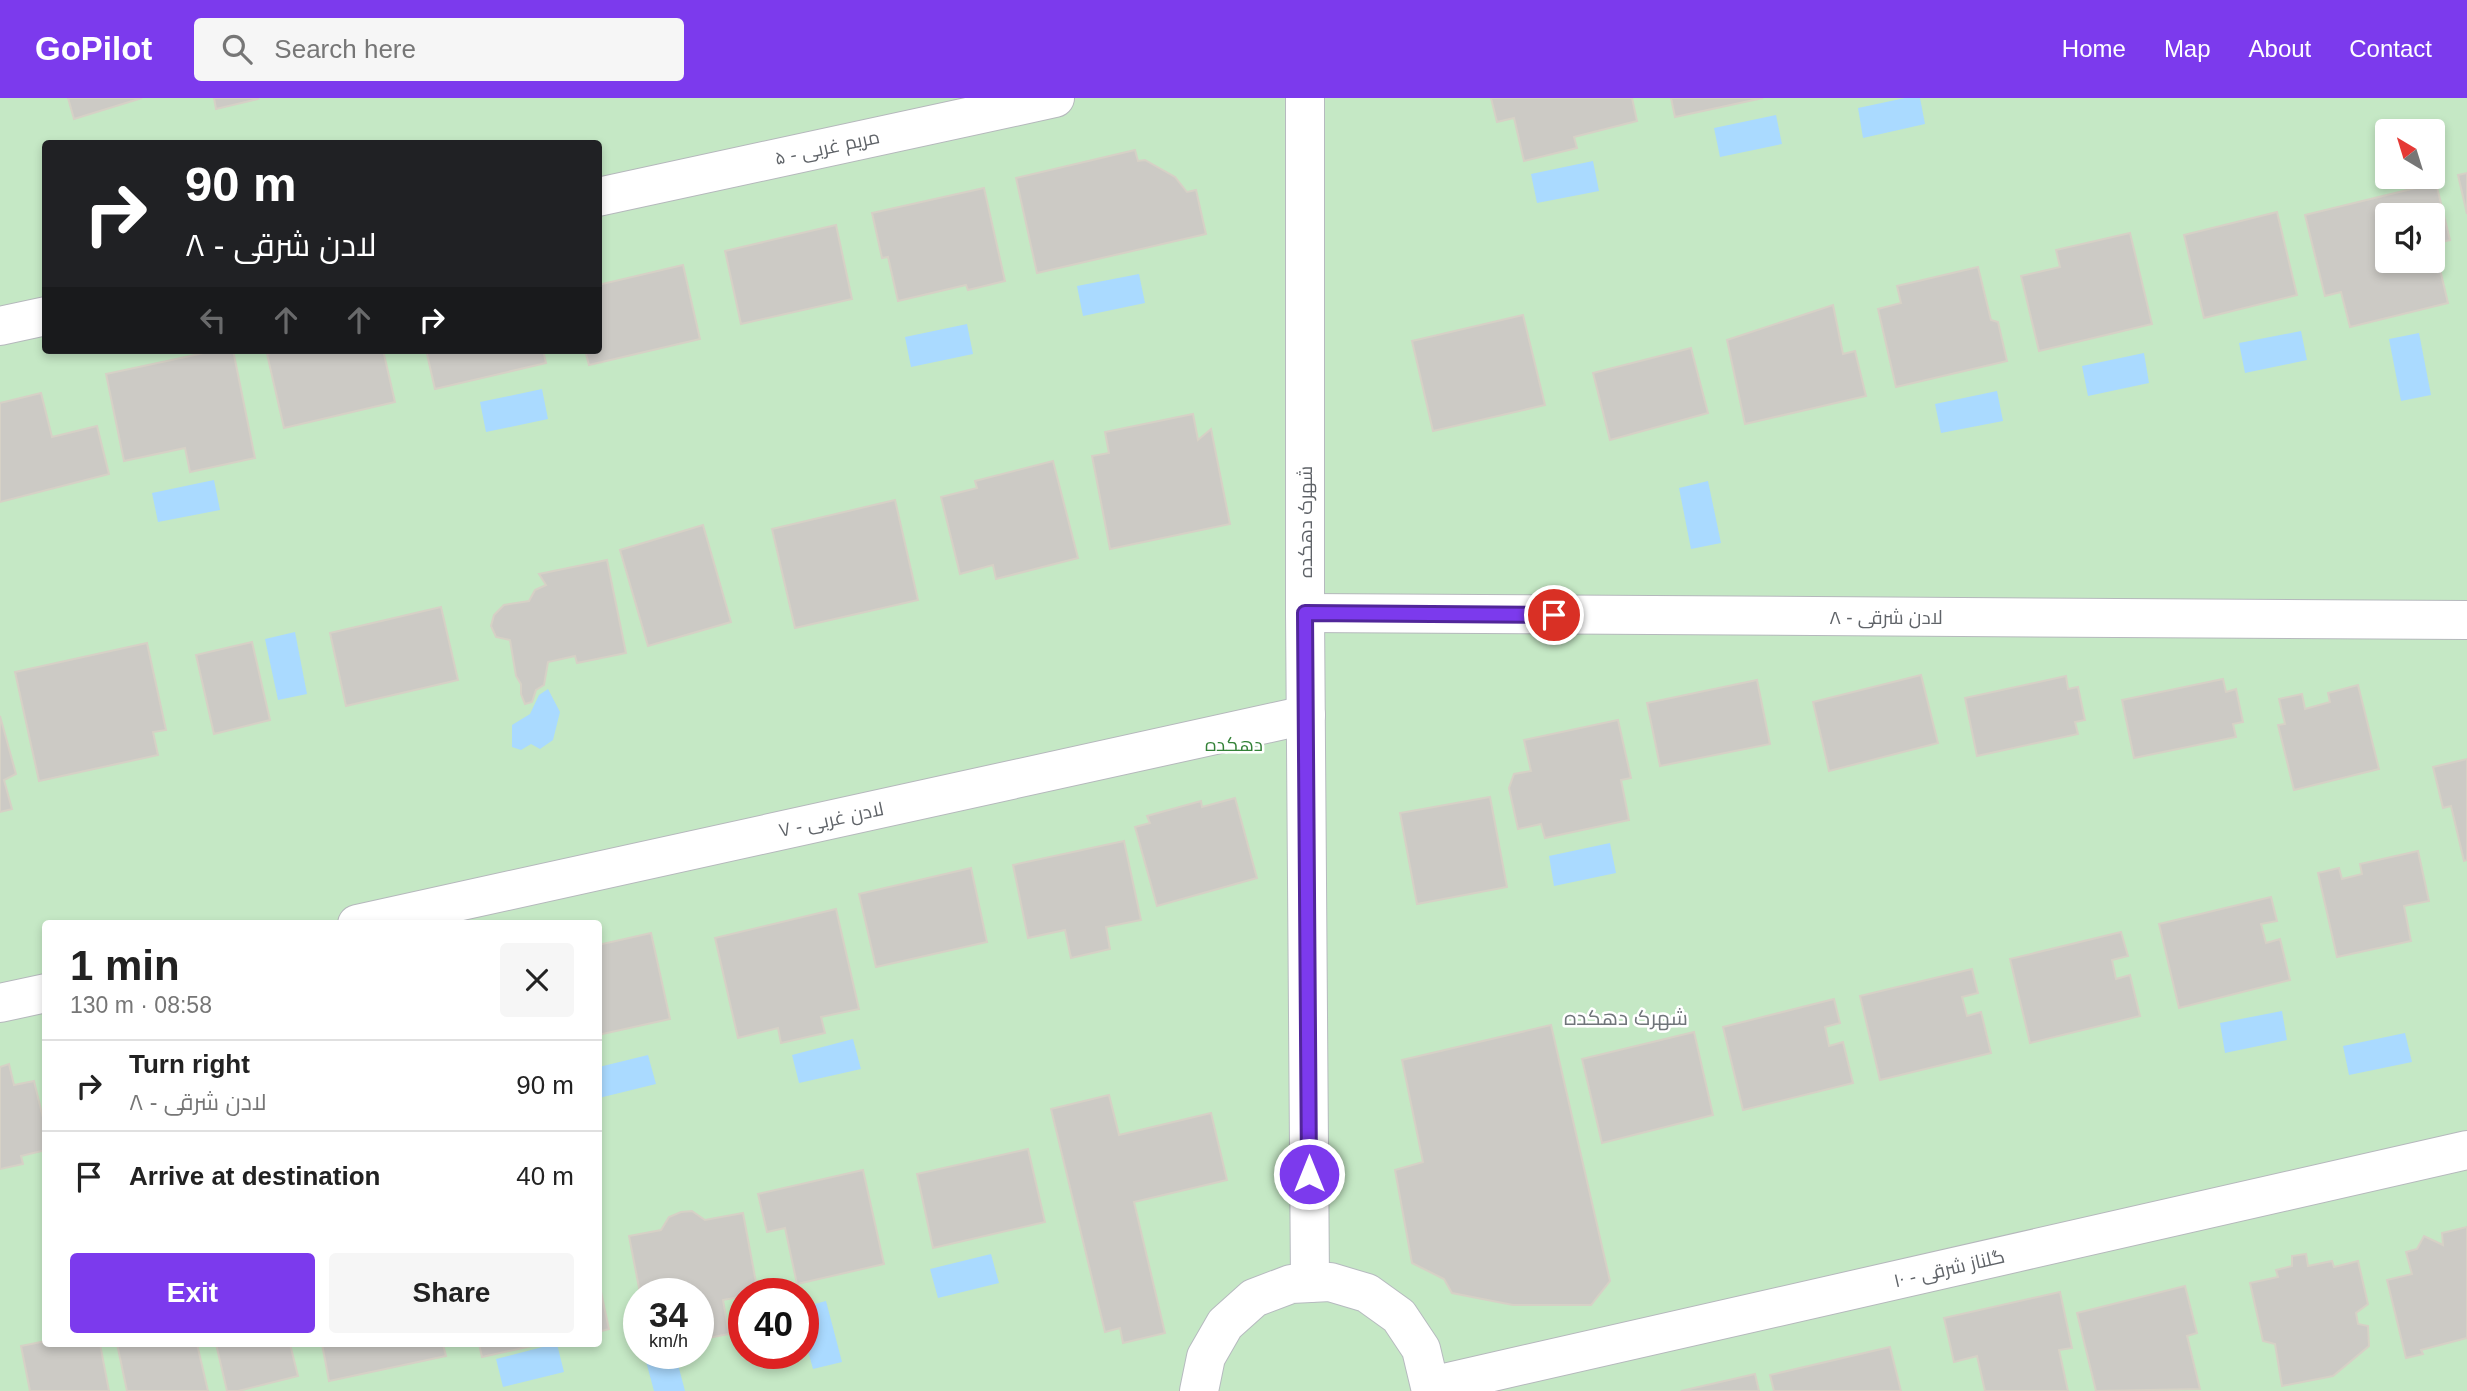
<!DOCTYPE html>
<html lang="en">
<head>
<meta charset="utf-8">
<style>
  body { margin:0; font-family:Arial,Cairo,sans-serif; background:#f6f6f6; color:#222; height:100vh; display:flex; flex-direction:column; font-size:26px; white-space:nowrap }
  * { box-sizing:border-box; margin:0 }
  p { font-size:23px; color:#767676 }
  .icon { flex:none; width:38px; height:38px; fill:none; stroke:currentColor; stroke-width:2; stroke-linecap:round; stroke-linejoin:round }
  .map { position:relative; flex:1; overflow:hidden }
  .sheet { position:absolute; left:42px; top:822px; width:560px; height:427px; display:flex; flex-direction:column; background:#fff; border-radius:7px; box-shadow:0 4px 10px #0003 }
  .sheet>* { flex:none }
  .guide { position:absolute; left:42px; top:42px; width:560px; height:214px; border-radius:7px; box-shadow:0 4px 10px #0003; background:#202124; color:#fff; overflow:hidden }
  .needle { width:46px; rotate:322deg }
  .buttons { position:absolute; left:2375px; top:21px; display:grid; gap:14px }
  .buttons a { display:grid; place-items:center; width:70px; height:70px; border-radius:7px; background:#fff; box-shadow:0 4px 10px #0003; font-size:35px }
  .speed { position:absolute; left:623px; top:1180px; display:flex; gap:14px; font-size:35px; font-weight:700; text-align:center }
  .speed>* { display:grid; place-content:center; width:91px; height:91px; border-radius:50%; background:#fff; box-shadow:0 4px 10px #0003; line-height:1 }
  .speed small { font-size:18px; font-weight:400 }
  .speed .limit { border:10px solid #d22; background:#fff; color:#111 }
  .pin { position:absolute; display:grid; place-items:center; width:60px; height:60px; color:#fff; margin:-30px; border:4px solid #fff; border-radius:50%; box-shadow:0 2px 7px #0007 }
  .me { position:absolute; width:77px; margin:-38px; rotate:0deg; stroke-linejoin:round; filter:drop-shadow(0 0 5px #0008) }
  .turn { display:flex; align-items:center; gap:24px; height:147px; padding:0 28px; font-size:32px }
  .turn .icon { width:91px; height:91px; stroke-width:2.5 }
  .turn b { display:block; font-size:49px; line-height:60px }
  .lanes { display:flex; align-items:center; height:66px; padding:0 28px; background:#0003; justify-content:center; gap:35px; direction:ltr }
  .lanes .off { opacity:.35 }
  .round { display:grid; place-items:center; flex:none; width:74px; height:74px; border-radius:7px; background:#f6f6f6 }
  .headline { display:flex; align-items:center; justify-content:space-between; height:119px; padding:0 28px }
  h1 { font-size:42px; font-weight:800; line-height:52px }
  .cta { display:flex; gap:14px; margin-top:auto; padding:14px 28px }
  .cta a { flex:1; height:80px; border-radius:7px; background:#7c3aed; color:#fff; font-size:28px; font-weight:800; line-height:80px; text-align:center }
  .cta a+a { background:#f6f6f6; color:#222 }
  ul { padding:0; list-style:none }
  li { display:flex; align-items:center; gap:21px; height:91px; padding:0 28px; border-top:2px solid #e0e0e0 }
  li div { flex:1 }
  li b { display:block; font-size:26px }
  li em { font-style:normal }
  header { display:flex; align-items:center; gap:42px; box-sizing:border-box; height:98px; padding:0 35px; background:#7c3aed; color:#fff }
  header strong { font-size:33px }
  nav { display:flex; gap:38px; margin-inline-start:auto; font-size:24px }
  .search { width:490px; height:63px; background:#f6f6f6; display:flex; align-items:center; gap:18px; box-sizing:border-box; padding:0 24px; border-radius:7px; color:#767676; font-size:26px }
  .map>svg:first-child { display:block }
  .green { fill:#c5e8c5; fill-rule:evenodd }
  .water { fill:#aadaff }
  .building { fill:#cccac5; stroke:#d6d1c6; stroke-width:2; fill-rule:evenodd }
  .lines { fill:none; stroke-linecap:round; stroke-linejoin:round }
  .street-casing { stroke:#b5b8bc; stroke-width:40 }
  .secondary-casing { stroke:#b6babf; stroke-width:40 }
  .street { stroke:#fff; stroke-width:38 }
  .secondary { stroke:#fff; stroke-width:38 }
  .route-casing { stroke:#51269a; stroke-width:18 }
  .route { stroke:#7c3aed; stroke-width:12 }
  .labels { text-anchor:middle; stroke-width:5; stroke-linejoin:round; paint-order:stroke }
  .street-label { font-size:19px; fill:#5f6368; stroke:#fff }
  .park-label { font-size:19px; fill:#348238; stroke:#fff }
  .neighbourhood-label { font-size:21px; fill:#70757a; stroke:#fff }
</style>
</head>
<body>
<header>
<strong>GoPilot</strong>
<div class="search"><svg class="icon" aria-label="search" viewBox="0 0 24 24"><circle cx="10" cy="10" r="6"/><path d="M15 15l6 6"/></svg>Search here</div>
<nav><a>Home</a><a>Map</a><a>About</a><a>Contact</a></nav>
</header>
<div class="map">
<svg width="2467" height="1293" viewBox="0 0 2467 1293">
  <rect width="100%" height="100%" fill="#f1efe8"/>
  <!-- green -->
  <path class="green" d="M0,0H2467V1293H0ZM2387,33H2432V79H2387ZM46,46H598V252H46ZM2387,117H2432V163H2387ZM46,826H598V1246H46ZM639,1195H698V1255H639ZM744,1195H803V1255H744Z"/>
  <!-- water -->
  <g class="water">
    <path d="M1905,0H1920L1925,26L1863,40L1858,10Z"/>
    <path d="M1776,17L1782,46L1720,59L1714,30Z"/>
    <path d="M1593,63L1599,93L1537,105L1531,76Z"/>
    <path d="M1139,176L1145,205L1083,218L1077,188Z"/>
    <path d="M967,226L973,256L911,269L905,239Z"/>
    <path d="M2301,233L2307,262L2245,275L2239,245Z"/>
    <path d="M2419,235L2431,297L2401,303L2389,241Z"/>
    <path d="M2144,255L2149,285L2088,298L2082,268Z"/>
    <path d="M542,291L548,321L486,334L480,304Z"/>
    <path d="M1997,293L2003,323L1941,335L1935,306Z"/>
    <path d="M214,382L220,412L158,424L152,395Z"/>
    <path d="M1708,383L1721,445L1691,451L1679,390Z"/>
    <path d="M295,534L307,596L278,602L265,541Z"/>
    <path d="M548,591L560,614L553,642L540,651L531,646L521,652L512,649V627L530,616L539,597Z"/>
    <path d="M1610,745L1616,775L1554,788L1549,758Z"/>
    <path d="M2282,913L2287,942L2225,955L2220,925Z"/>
    <path d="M2405,935L2412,964L2349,977L2343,948Z"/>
    <path d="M853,941L861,971L799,985L792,957Z"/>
    <path d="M648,957L656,986L599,1000V969Z"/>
    <path d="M991,1156L999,1185L938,1200L930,1171Z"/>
    <path d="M826,1203L842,1264L813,1271L803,1235V1209Z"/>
    <path d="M554,1246H557L564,1274L503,1289L496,1261Z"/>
    <path d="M651,1255H675L685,1293H654L644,1256Z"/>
  </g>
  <!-- building -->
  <g class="building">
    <path d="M68,0H142L74,21Z"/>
    <path d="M214,0H257L258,1L216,11Z"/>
    <path d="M1491,0H1632L1637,23L1574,39L1577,50L1524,63L1514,20L1497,24Z"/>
    <path d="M1671,0H1763L1675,19Z"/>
    <path d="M1135,52L1138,63L1145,62L1175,79L1187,94L1196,92L1206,136L1037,175L1016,80Z"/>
    <path d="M2467,75V116L2458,77Z"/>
    <path d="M2436,85L2450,142L2434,146L2448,205L2350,229L2341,194L2325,198L2305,117ZM2387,117H2432V163H2387Z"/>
    <path d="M984,90L1005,183L968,192L966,187L898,203L888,159L882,160L872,115Z"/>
    <path d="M2277,114L2297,197L2204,220L2184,137Z"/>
    <path d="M836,127L852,201L741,226L725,153Z"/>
    <path d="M2130,135L2152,226L2039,253L2021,178L2060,169L2056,152Z"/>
    <path d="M683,167L700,241L589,267L585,252H598V187Z"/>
    <path d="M1978,169L1991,222L1998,224L2007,263L1896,289L1878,211L1901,205L1897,188Z"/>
    <path d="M1833,207L1843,256L1855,253L1866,298L1745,326L1727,242Z"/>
    <path d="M1523,217L1545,307L1433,333L1412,243Z"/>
    <path d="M1691,250L1708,315L1610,342L1593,275Z"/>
    <path d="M218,252H233L255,360L190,374L185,350L124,363L106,276Z"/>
    <path d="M282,252H383L395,304L284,330L267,256Z"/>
    <path d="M426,252H543L546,265L435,291Z"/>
    <path d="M41,295L52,339L97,328L109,376L0,404V305Z"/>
    <path d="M1193,316L1198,342L1211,331L1230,426L1110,451L1092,358L1109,355L1105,334Z"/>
    <path d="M1053,363L1078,460L996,481L993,467L960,476L941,399L977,390L975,383Z"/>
    <path d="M895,402L918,502L795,530L772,431Z"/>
    <path d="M703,427L731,524L648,548L620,452Z"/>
    <path d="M607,462L626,555L577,565L575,558L548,564L544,587L536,592L532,604L525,606L521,596V586L516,578L510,542L496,539L491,528L494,517L504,507L529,503L535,492L546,487L539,476Z"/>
    <path d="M441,509L458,582L346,608L330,535Z"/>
    <path d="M252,544L270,622L214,636L196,557Z"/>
    <path d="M147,545L166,632L153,634L158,657L39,683L15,574Z"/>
    <path d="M1921,577L1938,645L1829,673L1813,604Z"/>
    <path d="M2066,578L2068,591L2078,589L2085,622L2075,624L2078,636L1977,658L1965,600Z"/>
    <path d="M2223,581L2226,594L2236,591L2243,624L2233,626L2236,639L2134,660L2122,602Z"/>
    <path d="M1757,582L1770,646L1660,668L1647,605Z"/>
    <path d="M2358,587L2379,671L2294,692L2278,627L2285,626L2279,601L2302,596L2305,611L2330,604L2328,595Z"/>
    <path d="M0,618L16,676L4,682L12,711L0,714Z"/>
    <path d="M1618,622L1631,680L1621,682L1629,722L1545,740L1541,726L1518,731L1509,690L1514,676L1531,673L1524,642Z"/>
    <path d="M2467,661V762L2464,763L2451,708L2443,710L2433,669Z"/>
    <path d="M1490,699L1507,789L1417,806L1400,715Z"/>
    <path d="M1235,700L1257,780L1157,808L1135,729L1150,725L1147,718L1201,703L1202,709Z"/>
    <path d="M1124,743L1141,822L1106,829L1110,851L1071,860L1065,832L1028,840L1013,767Z"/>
    <path d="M2418,753L2429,803L2404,808L2411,843L2337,859L2318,775L2339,770L2342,781L2362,776L2360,766Z"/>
    <path d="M971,770L987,844L876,869L859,796Z"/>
    <path d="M2271,799L2277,823L2261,826L2266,845L2280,841L2290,882L2179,910L2159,826Z"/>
    <path d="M836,811L859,911L821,919L825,935L781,945L778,930L738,940L715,840Z"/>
    <path d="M2121,834L2128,858L2112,862L2116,881L2130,877L2140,918L2030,945L2010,861Z"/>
    <path d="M651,835L670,921L598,937V847Z"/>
    <path d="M1972,871L1978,895L1962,899L1967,918L1981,914L1991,955L1880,982L1860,898Z"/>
    <path d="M1834,901L1840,925L1825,929L1829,948L1843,944L1853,985L1743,1012L1723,929Z"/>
    <path d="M1551,927L1610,1183L1591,1207H1513L1452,1195L1444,1181L1412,1165L1395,1072L1423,1064L1402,962Z"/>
    <path d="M1694,934L1713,1017L1602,1045L1582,961Z"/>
    <path d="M9,966L14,987L34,983L46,1032V1052L21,1058L23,1066L0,1071V969Z"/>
    <path d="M1109,997L1119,1037L1211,1015L1227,1082L1134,1104L1165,1235L1123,1245L1120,1230L1105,1234L1051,1011Z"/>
    <path d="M1028,1051L1045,1124L933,1150L917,1076Z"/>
    <path d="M863,1072L884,1166L797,1186L785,1130L767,1134L758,1096Z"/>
    <path d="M692,1113L705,1122L743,1115L758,1195H744V1198L723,1202L729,1236L698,1242V1195H640L629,1138L661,1132L669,1119L681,1114Z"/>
    <path d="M2467,1129V1240L2421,1252L2423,1256L2406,1260L2387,1182L2412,1176L2406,1154L2417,1151L2424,1138L2443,1147L2442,1135Z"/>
    <path d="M2306,1156L2308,1168L2332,1163L2334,1169L2358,1163L2368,1206L2356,1215L2358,1226L2368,1228L2369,1248L2333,1278L2282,1288L2275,1246L2263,1243L2250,1185L2278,1179L2276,1172L2292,1168V1158Z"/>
    <path d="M598,1180L609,1231L598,1234Z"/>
    <path d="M2185,1188L2197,1235L2187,1238L2200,1291L2096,1293L2077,1215Z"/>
    <path d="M2060,1194L2072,1250L2059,1252L2068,1293H1985L1977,1258L1954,1264L1944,1220Z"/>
    <path d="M46,1243V1246H80L81,1248L100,1246L109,1293H30L21,1248Z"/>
    <path d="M117,1246H197L208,1293H127Z"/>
    <path d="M216,1246H290L298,1278L238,1293H227Z"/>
    <path d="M322,1246H443L446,1258L329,1283Z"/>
    <path d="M479,1246H541L482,1259Z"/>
    <path d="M1890,1249L1901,1293H1774L1770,1277Z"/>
    <path d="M1755,1276L1759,1293H1681Z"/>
  </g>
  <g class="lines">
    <defs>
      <g id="street">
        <path d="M598,99L1055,0"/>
        <path d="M0,228L46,218"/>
        <path d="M1305,515L2467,522"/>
        <path d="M357,826L1306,617"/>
        <path d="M0,905L46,895"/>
        <path d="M1431,1288L2467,1052"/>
      </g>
      <g id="secondary">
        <path d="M1305,0V515L1310,1185"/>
        <path d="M1199,1293L1206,1259L1225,1226L1254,1200L1291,1186L1330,1184L1367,1195L1399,1218L1421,1251L1431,1293"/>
      </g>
    </defs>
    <!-- street casing -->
    <use href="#street" class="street-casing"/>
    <!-- secondary casing -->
    <use href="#secondary" class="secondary-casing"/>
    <!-- street -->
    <use href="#street" class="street"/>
    <!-- secondary -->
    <use href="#secondary" class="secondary"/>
  </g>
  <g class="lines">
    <defs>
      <path id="route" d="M1309,1076L1305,515L1554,517"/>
    </defs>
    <!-- route casing -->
    <use href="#route" class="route-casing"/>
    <!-- route -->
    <use href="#route" class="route"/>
  </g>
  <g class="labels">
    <!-- street labels -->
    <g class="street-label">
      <text transform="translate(827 49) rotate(-12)" y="7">مریم غربی - ۵</text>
      <text transform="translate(1305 424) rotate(-90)" y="7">شهرک دهکده</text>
      <text x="1886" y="526">لادن شرقی - ۸</text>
      <text transform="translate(831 721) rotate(-12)" y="7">لادن غربی - ۷</text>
      <text transform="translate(1949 1170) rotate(-13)" y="7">گلناز شرقی - ۱۰</text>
    </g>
    <!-- park labels -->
    <g class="park-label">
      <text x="1234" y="653">دهکده</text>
    </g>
    <!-- neighbourhood labels -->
    <g class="neighbourhood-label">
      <text x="1626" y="927">شهرک دهکده</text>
    </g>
  </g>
</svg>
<div class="buttons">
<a><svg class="needle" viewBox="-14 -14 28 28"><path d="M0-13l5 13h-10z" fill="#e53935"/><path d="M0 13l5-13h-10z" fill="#767676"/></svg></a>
<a><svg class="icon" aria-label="sound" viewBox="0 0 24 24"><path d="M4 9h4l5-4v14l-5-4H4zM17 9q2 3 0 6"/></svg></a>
</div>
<div class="speed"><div>34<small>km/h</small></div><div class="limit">40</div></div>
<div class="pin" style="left:1554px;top:517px;background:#d93025"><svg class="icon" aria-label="arrive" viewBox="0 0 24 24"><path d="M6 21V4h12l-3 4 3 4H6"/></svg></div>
<svg class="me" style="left:1309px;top:1076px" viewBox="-20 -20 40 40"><circle r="17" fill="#7c3aed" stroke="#fff" stroke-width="3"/><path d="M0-11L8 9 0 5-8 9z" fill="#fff"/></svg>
<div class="guide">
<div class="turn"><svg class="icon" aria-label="right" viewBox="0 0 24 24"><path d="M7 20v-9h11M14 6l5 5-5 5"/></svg><div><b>90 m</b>لادن شرقی - ۸</div></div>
<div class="lanes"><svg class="icon off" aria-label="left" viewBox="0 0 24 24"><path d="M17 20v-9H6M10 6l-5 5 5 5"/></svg><svg class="icon off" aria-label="ahead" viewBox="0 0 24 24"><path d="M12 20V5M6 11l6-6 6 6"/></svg><svg class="icon off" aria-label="ahead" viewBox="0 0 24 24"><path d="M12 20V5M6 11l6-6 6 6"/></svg><svg class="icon" aria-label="right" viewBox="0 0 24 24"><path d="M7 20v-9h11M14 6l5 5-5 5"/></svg></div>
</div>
<section class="sheet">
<div class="headline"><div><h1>1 min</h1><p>130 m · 08:58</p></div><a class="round"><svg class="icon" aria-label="close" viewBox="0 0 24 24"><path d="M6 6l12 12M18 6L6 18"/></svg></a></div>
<ul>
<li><svg class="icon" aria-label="right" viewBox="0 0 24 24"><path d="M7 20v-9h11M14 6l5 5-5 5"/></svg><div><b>Turn right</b><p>لادن شرقی - ۸</p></div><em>90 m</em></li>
<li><svg class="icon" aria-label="arrive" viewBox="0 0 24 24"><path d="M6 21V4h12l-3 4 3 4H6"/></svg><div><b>Arrive at destination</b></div><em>40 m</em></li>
</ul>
<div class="cta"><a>Exit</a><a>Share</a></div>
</section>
</div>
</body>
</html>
